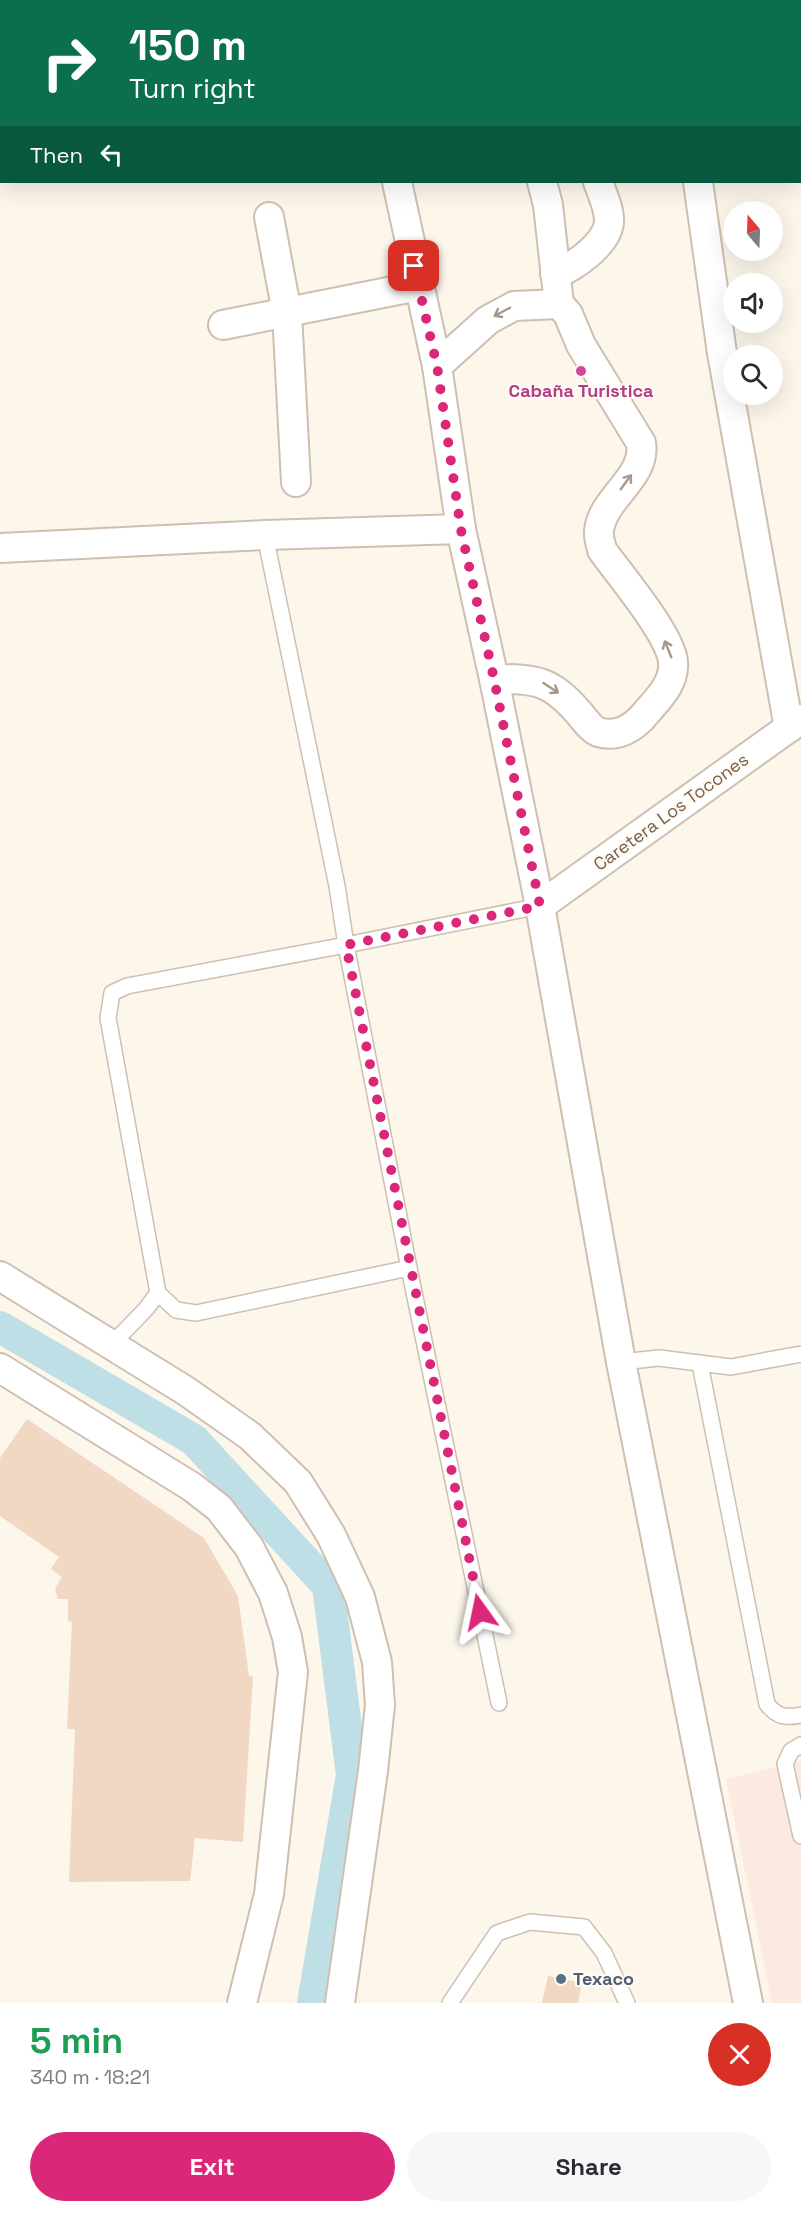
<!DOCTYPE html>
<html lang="en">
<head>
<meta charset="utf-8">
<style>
  body { margin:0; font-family:"Space Grotesk",sans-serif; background:#f7f7f7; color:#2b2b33; height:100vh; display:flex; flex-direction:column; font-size:22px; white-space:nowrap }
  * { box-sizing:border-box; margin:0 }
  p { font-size:20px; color:#7c7c81 }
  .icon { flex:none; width:33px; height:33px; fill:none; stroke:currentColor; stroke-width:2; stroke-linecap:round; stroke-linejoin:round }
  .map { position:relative; height:2003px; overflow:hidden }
  .drawer { display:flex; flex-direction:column; background:#fff; flex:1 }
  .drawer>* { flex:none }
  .banner { position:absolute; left:0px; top:0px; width:801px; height:183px; box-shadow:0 6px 24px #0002; background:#0b6e4f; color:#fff; overflow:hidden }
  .needle { width:39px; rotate:341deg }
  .buttons { position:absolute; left:723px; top:201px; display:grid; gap:12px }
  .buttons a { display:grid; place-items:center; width:60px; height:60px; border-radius:50%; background:#fff; box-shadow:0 6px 24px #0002; font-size:30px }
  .pin { position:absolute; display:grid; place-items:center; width:51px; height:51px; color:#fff; margin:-26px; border-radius:12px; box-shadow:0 3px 9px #0006 }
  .me { position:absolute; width:66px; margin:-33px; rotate:348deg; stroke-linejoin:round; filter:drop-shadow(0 0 4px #0008) }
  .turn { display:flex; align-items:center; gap:21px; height:126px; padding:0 30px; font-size:27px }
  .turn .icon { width:78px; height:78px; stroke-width:2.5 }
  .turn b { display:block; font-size:42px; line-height:51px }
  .then { display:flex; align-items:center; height:57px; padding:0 30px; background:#0003; gap:12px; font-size:22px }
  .round { display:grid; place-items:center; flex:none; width:63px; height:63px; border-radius:32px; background:#f7f7f7 }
  .head { display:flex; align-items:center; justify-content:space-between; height:102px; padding:0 30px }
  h1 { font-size:36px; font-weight:700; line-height:45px; color:#1e9e55 }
  .cta { display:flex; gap:12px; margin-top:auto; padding:12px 30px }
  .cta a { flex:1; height:69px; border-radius:36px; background:#db2777; color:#fff; font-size:24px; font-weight:700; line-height:69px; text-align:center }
  .cta a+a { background:#f7f7f7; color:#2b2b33 }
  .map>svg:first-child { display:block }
  .commercial { fill:#fce9df }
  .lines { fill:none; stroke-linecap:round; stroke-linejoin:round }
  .canal { stroke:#bfdfe6; stroke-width:32 }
  .building { fill:#f1d8c3 }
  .lane-casing { stroke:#cfbfb0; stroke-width:18 }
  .street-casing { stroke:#cfbfb0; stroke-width:32 }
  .lane { stroke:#fff; stroke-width:15 }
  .street { stroke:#fff; stroke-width:28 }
  .oneway { stroke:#a7978c }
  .route { stroke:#db2777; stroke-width:10; stroke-dasharray:0 18 }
  .hotel-dot { fill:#d1479c; stroke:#fffaf2; stroke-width:2 }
  .service-dot { fill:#5c6f8a; stroke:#fffaf2; stroke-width:2 }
  .labels { text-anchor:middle; stroke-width:4.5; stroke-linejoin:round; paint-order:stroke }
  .hotel-label { font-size:18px; font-weight:bold; fill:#b23c85; stroke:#fffaf2 }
  .street-label { font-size:18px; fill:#775f4e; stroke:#fffaf2 }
  .service-label { font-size:18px; font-weight:bold; fill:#4e5e75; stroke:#fffaf2; text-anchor:start }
</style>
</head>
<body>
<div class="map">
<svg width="801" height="2003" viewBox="0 0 801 2003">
  <rect width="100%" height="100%" fill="#fcf6eb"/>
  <!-- commercial -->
  <path class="commercial" d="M801,1761V2003H772L726,1779Z"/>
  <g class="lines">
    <!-- canal -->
    <path class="canal" d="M0,1327L194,1440L328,1586L352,1775L313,2003"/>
  </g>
  <!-- building -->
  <g class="building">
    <path d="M27,1419L204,1538L238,1596L249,1676H253L243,1842L195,1838L190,1881L69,1882L75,1729H67L72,1622L68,1621V1599H58L55,1589L62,1577L51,1569L59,1557L0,1516V1458Z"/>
    <path d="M548,1976L582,1983L578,2003H542Z"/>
  </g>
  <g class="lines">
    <defs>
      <g id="lane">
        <path d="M265,535L337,886L346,945L540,906"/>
        <path d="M409,1268L499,1703"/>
        <path d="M112,1344L146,1309L158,1293L176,1310L196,1313L409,1268L346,945L127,986L112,993L108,1018L158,1293"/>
        <path d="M621,1362L659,1358L731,1367L801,1354"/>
        <path d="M700,1364L767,1704C777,1717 785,1718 801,1715"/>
        <path d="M801,1745L791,1751L785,1764L801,1836"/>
        <path d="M450,2003L497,1933L530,1922L584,1927L604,1953L627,2003"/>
      </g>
      <g id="street">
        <path d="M362,0V2"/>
        <path d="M673,0V2"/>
        <path d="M502,2V0"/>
        <path d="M397,182L437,366L461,529L494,679L540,906L621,1362L748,2003"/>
        <path d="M698,182L722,353L789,728"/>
        <path d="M269,217L287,313L296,482"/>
        <path d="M555,274C574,267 606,245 609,223C610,210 602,193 598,182"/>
        <path d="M223,325L418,286"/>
        <path d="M437,366L488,320L514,306L559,304"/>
        <path d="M0,548L265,535L461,529"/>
        <path d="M494,679C537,679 550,680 579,713C584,719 591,729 598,732C617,738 634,728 646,713C658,699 675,683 673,662C671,635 619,574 602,550C601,544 598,538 599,531C602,498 647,477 641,443L581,345L568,314L559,304L548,205L542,182"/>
        <path d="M540,906L801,719"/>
        <path d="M0,1276L186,1391L250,1436L298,1482L331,1535L360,1597L377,1662L380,1705L373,1771L340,2003"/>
        <path d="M0,1368L192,1487L219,1508L249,1547L273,1593L287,1637L293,1672L269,1894L242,2003"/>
      </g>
    </defs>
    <!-- lane casing -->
    <use href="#lane" class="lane-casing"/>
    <!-- street casing -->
    <use href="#street" class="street-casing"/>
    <!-- lane -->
    <use href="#lane" class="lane"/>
    <!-- street -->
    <use href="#street" class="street"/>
  </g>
  <!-- one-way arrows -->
  <defs><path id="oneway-shaft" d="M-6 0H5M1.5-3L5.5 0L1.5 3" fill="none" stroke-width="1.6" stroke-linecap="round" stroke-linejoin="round" transform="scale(1.5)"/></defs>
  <g class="oneway">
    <use href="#oneway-shaft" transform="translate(502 312) rotate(152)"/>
    <use href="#oneway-shaft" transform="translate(626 482) rotate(-54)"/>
    <use href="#oneway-shaft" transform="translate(668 649) rotate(-112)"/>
    <use href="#oneway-shaft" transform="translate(551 688) rotate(33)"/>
  </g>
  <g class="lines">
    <!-- route -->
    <path class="route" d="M414,266L437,366L461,530L494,679L540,906L346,945L480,1612"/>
  </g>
  <!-- markers -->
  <circle class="hotel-dot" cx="581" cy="371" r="6"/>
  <circle class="service-dot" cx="561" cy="1979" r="6"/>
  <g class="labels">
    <!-- hotel labels -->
    <g class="hotel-label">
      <text x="581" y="397">Cabaña Turistica</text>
    </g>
    <!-- street labels -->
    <g class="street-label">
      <text transform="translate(671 812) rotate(-36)" y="6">Caretera Los Tocones</text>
    </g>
    <!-- service labels -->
    <g class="service-label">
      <text x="573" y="1985">Texaco</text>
    </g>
  </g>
</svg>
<div class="buttons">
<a><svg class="needle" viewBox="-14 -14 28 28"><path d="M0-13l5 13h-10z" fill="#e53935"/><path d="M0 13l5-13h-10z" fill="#7c7c81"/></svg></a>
<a><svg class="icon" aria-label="sound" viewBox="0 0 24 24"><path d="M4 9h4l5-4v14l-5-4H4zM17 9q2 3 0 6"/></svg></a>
<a><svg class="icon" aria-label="search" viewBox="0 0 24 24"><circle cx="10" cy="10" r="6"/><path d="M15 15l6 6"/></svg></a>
</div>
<div class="pin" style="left:414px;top:266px;background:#d93025"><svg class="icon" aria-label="arrive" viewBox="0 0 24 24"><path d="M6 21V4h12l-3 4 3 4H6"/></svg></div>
<svg class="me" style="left:480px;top:1612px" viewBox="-20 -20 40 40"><path d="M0-17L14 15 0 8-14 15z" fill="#db2777" stroke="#fff" stroke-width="4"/></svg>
<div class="banner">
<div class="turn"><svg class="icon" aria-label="right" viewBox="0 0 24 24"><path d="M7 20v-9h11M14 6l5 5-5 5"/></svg><div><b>150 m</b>Turn right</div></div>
<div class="then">Then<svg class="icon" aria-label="left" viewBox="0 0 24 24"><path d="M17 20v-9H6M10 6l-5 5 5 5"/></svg></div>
</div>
</div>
<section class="drawer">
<div class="head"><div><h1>5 min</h1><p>340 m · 18:21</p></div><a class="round" style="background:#d93025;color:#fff"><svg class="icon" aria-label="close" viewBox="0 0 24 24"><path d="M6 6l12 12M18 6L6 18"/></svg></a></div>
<div class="cta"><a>Exit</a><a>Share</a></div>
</section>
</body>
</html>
